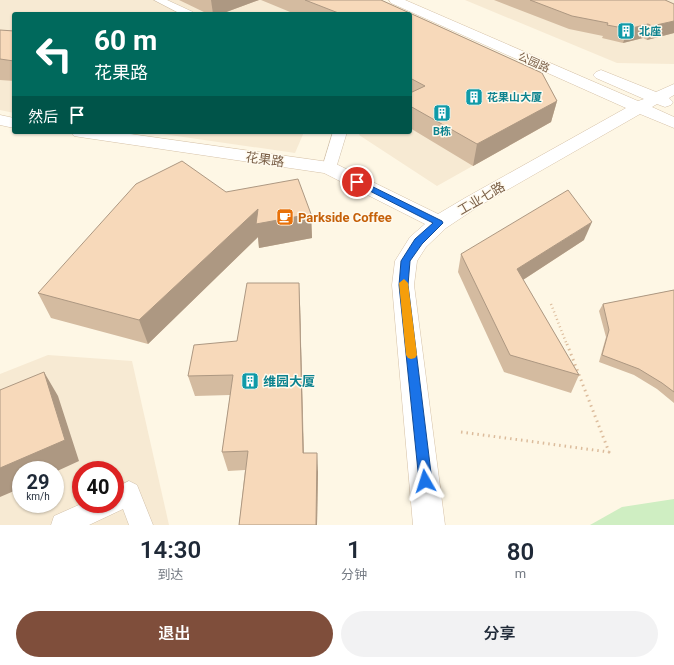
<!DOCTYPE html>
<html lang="zh">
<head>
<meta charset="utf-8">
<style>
  body { margin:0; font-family:Roboto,"Noto Sans SC",sans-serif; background:#f2f2f3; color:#1f2937; height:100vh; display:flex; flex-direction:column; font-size:15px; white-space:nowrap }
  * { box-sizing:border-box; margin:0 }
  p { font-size:13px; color:#747a83 }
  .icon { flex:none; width:22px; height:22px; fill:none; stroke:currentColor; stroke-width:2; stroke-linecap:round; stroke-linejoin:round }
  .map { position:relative; height:525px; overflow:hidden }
  .side { display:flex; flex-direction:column; background:#fff; flex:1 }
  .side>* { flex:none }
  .top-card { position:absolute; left:12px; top:12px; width:400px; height:122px; border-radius:4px; box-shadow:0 1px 3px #0004; background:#00695c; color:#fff; overflow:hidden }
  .speed { position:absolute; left:12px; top:461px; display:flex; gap:8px; font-size:20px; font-weight:700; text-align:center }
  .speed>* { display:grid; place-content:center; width:52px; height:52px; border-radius:50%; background:#fff; box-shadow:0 1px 3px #0004; line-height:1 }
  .speed small { font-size:10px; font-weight:400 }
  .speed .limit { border:6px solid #d22; background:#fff; color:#111 }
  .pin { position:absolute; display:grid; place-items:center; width:34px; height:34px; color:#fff; margin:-17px; border:2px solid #fff; border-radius:50%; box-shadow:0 1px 4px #0007 }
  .me { position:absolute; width:44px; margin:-22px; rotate:354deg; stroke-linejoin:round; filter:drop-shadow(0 0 3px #0008) }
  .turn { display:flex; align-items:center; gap:14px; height:84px; padding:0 16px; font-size:18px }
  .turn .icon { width:52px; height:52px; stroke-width:2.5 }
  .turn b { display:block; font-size:28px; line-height:34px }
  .then { display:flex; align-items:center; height:38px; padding:0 16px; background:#0003; gap:8px; font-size:15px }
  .eta { display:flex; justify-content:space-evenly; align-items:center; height:68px; text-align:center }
  .eta b { font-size:24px; font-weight:600; line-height:28px }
  .primary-button { display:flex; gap:8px; margin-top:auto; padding:8px 16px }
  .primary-button a { flex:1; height:46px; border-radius:24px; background:#7f4e3b; color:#fff; font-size:16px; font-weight:600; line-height:46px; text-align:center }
  .primary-button a+a { background:#f2f2f3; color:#1f2937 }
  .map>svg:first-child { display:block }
  .residential { fill:#f7ead3; fill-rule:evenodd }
  .green { fill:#cfeec2 }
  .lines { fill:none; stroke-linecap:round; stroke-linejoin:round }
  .lane-casing { stroke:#d1c0a9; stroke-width:1 }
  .secondary-casing { stroke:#d5c1a7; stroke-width:1 }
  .path-far1 { stroke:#dcbc9c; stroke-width:2.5; stroke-dasharray:1 3; stroke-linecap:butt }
  .path { stroke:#dcbc9c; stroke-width:3; stroke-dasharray:1.5 4; stroke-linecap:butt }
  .lane { fill:#fff; fill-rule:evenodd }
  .secondary { fill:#fff; fill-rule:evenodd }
  .wall { fill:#d4bba0 }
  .shaded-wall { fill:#ad9882 }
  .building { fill:#f7d9ba; stroke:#ad9882 }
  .route { fill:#1a73e8; stroke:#114b97 }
  .slow { fill:#f59e0b }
  .labels { text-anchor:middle; stroke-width:3; stroke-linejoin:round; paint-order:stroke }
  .far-culture-label { font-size:11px; font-weight:bold; fill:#0d838f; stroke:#fffaee; text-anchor:start }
  .far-street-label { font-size:11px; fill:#7a5f47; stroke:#fffaee }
  .street-label { font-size:13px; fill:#7a5f47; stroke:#fffaee }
  .food-label { font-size:13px; font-weight:bold; fill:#c56008; stroke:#fffaee; text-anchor:start }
  .culture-label { font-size:13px; font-weight:bold; fill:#0d838f; stroke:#fffaee; text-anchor:start }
</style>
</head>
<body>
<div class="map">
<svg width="674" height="525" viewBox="0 0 674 525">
  <rect width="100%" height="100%" fill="#fef7e5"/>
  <!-- residential -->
  <g class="residential">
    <path d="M0,0H358L389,14H14V113L0,110Z"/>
    <path d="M465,0H674V64L617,63Z"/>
    <path d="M410,33L537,93L551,122L437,186L359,135L360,132H410Z"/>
    <path d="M149,132H304L295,153Z"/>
    <path d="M48,355L132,361L169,525H0V374ZM21,470H55V504H21ZM81,470H115V504H81Z"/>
  </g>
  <!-- green -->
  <path class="green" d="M674,499V525H590L622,507Z"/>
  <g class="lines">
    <defs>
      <g id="lane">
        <path d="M154,0H167L193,12L194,14H181Z"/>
        <path d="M333,132H347L336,168L334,171L329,172L324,171L322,168Z"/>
        <path d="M129,481L137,485L153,525H129L123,509L89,525H51L54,516L81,504H115V488Z"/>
      </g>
      <g id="secondary">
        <path d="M389,0H405L638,101L644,99L596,78L593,75L596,72L601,70L656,92L674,84V95L669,98L673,102L671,105L665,107L657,104L652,107L674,117V128L640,114L479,206L446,228L426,247L417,261L414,285L445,525H413L392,285L395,261L410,237L425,224L324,173L80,137L74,136L71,132H116L329,162L336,164L438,214L465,198L626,108L391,3Z"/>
        <path d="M0,115L14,118V128L0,125Z"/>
      </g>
    </defs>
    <!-- lane casing -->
    <use href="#lane" class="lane-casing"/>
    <!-- secondary casing -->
    <use href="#secondary" class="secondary-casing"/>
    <!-- path-far1 -->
    <path class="path-far1" d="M551,304L567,345"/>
    <!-- path -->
    <path class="path" d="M461,432L609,452L567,344"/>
    <!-- lane -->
    <use href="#lane" class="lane"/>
    <!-- secondary -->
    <use href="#secondary" class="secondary"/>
  </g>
  <!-- wall -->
  <g class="wall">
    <path d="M179,0H259L221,14H208Z"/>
    <path d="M261,0H381L542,73L557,101L551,122L473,166L410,128V14H295Z"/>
    <path d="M494,0H665L674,4V33L647,40L643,38L623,43L602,38L603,36L569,29Z"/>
    <path d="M0,30L14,31V81L0,80Z"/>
    <path d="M226,192L311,214L312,238L259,248L258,237L148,344L51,318L38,293Z"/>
    <path d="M584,240L523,280L579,375L571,393L504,372L458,272L461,254Z"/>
    <path d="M674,290V403L657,389L634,375L599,362L606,337L599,311L603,304Z"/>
    <path d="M300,304L304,453L318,472L317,525H239L245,470L228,471L222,452L230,395L195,396L188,376L237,341Z"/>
  </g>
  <!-- shaded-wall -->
  <g class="shaded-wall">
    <path d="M211,0H259L221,14H213Z"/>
    <path d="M674,21V33L647,40L652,26Z"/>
    <path d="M648,24L643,38L623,43L628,29Z"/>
    <path d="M557,101L551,122L473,166L477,144Z"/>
    <path d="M258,209L311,214L312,238L259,248L258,237L148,344L139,320Z"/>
    <path d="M592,222L584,240L512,287L517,269Z"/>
    <path d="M299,283L300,304L304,472L303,453Z"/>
    <path d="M44,372L58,396L79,461L55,472V470H21V488L0,497V468Z"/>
    <path d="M317,453L318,472L317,525H316Z"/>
  </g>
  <!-- building -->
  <g class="building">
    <path d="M305,0H381L542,73L557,101L477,144L410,106V93L425,86L410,78V14H341Z"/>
    <path d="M530,0H665L674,4V21L652,26L648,24L628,29L607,25L608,23L572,16Z"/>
    <path d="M0,30L14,31V61L0,59Z"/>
    <path d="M182,161L226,192L298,179L311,214L256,224L258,209L139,320L38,293L136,184Z"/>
    <path d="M568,190L592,222L517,269L579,375L510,355L461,254Z"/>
    <path d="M247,283H299L303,453H317L316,525H239L248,451L222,452L233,375L188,376L194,345L237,341Z"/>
    <path d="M674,290V392L662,383L639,369L602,355L609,330L603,304Z"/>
    <path d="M44,372L65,440L0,468V390Z"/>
  </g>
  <!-- route -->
  <path class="route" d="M357,179L442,221L443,223L422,244L410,261L408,285L432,481L430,485L425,487L421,485L419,481L399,285L401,261L415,239L433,223L354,183V180Z"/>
  <!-- slow -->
  <path class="slow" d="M404,279L408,283L417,355L415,358L411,359L408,358L406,355L399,283Z"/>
  <!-- icons -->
  <defs>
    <symbol id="building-square" viewBox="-11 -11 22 22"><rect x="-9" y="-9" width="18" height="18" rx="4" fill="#0f9aa8" stroke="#fffaee"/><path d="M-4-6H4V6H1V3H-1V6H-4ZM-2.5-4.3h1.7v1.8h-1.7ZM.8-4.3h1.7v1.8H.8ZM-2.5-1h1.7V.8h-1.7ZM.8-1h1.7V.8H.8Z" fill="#fff"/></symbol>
    <symbol id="cafe-square" viewBox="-11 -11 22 22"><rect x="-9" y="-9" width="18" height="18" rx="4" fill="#e8710a" stroke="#fffaee"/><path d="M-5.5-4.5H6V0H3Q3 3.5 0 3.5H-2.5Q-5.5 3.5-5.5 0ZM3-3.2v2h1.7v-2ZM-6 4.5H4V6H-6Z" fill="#fff"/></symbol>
  </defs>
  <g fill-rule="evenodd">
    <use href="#building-square" x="616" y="21" width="20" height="20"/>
    <use href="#building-square" x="464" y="87" width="20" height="20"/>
    <use href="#building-square" x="432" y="103" width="20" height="20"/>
    <use href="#cafe-square" x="275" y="207" width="20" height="20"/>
    <use href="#building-square" x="240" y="371" width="20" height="20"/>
  </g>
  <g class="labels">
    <!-- far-culture labels -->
    <g class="far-culture-label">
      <text x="639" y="35">北座</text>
      <text x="487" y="101">花果山大厦</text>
      <text x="442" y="135" text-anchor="middle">B栋</text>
    </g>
    <!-- far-street labels -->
    <g class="far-street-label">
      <text transform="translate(534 62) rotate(24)" y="4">公园路</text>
    </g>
    <!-- street labels -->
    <g class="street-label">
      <text transform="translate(265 159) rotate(8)" y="5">花果路</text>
      <text transform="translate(481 198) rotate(-30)" y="5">工业七路</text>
    </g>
    <!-- food labels -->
    <g class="food-label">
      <text x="298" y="222">Parkside Coffee</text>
    </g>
    <!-- culture labels -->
    <g class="culture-label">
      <text x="263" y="386">维园大厦</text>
    </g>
  </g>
</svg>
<div class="speed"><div>29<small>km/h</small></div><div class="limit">40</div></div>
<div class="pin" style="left:357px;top:182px;background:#d93025"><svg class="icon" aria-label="arrive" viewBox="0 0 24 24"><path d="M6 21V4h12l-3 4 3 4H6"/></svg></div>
<svg class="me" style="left:425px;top:481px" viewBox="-20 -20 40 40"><path d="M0-17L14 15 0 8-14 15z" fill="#1a73e8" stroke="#fff" stroke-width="4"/></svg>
<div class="top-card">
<div class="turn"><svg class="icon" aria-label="left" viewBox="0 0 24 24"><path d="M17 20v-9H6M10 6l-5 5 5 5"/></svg><div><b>60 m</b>花果路</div></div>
<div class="then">然后<svg class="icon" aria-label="arrive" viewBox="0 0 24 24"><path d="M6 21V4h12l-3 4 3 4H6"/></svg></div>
</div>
</div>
<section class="side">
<div class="eta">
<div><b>14:30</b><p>到达</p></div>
<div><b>1</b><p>分钟</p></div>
<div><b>80</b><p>m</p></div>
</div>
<div class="primary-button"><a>退出</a><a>分享</a></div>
</section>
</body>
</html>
